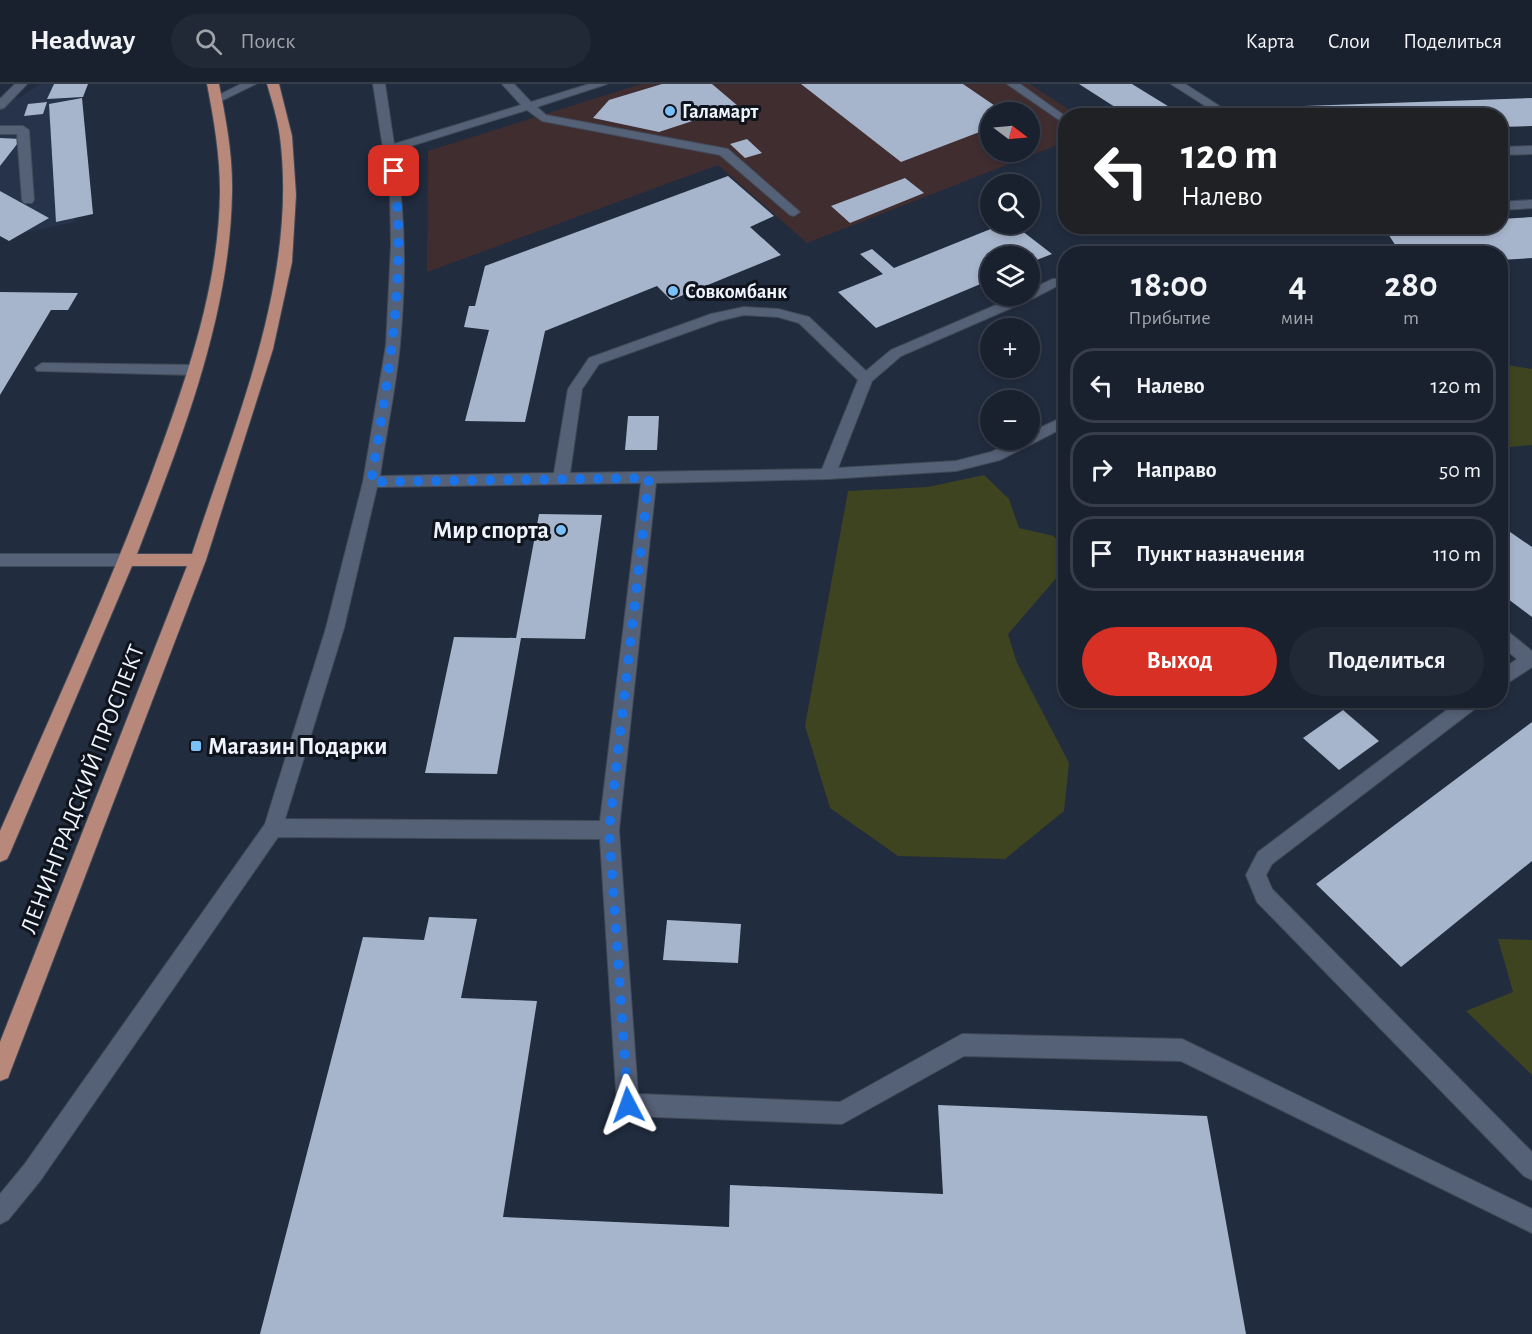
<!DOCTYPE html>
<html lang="ru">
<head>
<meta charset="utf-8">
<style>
  body { margin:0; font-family:"Alegreya Sans",sans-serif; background:#222936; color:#f1f3f6; height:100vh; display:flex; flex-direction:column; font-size:22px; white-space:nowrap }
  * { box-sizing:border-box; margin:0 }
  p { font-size:20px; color:#9fa3aa }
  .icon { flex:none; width:33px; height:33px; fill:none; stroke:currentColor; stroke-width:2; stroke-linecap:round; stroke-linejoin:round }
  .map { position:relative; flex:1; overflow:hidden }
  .side { position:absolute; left:1058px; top:162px; width:450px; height:462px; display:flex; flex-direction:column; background:#19212e; border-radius:24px; box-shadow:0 3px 9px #0003,0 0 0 2px #373e4a }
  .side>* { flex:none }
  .guide { position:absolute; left:1058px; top:24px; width:450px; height:126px; border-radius:24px; box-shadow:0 3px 9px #0003,0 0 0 2px #373e4a; background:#202124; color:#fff; overflow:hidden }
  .needle { width:39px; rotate:106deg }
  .fabs { position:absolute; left:980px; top:18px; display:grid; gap:12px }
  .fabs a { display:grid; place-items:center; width:60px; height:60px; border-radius:50%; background:#19212e; box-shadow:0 3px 9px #0003,0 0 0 2px #373e4a; font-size:30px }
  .pin { position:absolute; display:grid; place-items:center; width:51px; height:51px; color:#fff; margin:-26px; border-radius:12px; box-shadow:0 3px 9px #0006 }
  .me { position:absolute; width:66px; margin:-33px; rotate:356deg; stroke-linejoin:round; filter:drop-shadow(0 0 4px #0008) }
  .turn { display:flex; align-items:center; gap:21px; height:126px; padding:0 24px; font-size:27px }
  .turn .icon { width:78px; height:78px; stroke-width:2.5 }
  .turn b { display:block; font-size:42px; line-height:51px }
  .eta { display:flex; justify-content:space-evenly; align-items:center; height:102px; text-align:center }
  .eta b { font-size:36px; font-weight:600; line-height:42px }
  .button { display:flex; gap:12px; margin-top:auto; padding:12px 24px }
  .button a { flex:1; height:69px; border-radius:36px; background:#d93025; color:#fff; font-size:24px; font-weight:600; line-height:69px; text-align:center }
  .button a+a { background:#222936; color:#f1f3f6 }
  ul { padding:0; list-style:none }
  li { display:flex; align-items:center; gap:18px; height:75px; margin:0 12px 9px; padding:0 12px; border:3px solid #373e4a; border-radius:24px }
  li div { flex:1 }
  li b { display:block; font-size:22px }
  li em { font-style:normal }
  header { display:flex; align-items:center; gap:36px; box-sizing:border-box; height:84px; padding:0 30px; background:#19212e; border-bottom:2px solid #373e4a }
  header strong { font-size:28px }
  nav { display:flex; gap:33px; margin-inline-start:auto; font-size:21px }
  .search { width:420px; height:54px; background:#222936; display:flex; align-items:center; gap:15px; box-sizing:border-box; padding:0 21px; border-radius:33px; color:#9fa3aa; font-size:22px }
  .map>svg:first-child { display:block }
  .commercial { fill:#402d30; fill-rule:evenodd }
  .built { fill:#26334b }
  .green { fill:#3e4420 }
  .building { fill:#a7b5cc }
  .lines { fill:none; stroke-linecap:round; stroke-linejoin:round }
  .minor-casing { stroke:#414a58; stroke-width:2 }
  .major-casing { stroke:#414a58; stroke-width:2 }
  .minor { fill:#556176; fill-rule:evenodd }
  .major { fill:#b8887a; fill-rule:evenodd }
  .route { stroke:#1a73e8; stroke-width:10; stroke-dasharray:0 18 }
  .poi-dot { fill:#79bff8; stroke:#0f141c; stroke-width:2 }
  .labels { text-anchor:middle; stroke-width:6; stroke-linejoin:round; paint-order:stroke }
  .far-poi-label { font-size:20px; font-weight:bold; fill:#eef4fe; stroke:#0f141c; text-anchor:start }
  .poi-label { font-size:24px; font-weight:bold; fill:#eef4fe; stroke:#0f141c; text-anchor:end }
  .street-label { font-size:24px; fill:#eef4fe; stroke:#0f141c }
</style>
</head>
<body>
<header>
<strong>Headway</strong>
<div class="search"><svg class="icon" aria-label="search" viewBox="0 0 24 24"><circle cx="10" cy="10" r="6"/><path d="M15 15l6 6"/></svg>Поиск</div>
<nav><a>Карта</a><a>Слои</a><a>Поделиться</a></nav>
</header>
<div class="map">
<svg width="1532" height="1250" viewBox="0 0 1532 1250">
  <rect width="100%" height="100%" fill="#212c3e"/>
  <!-- commercial -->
  <path class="commercial" d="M641,0H1030L1077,31L1065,32V58L807,159L718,81L427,188L428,67ZM990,28H1029V68H990Z"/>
  <!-- built -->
  <path class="built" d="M40,0H80L71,17L75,138L18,150L0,142V16L19,14Z"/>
  <!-- green -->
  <g class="green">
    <path d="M1500,280L1532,285V361L1500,364Z"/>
    <path d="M984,391L1009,415L1019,444L1054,452L1065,467V484L1008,550L1017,579L1069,679L1064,727L1005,775L898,772L830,724L805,642L848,407L928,403Z"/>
    <path d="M1498,855L1532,856V991L1466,927L1513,908Z"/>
  </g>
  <!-- building -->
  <g class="building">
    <path d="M54,0H88L83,13L47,15Z"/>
    <path d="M662,0H712L738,22L659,48L593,34L609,16Z"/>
    <path d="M801,0H963L1004,28H990V44L901,78Z"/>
    <path d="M1079,0H1132L1184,32H1129Z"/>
    <path d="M82,14L93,130L56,138L49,20Z"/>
    <path d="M1532,14V42L1500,43V32H1310L1304,22Z"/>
    <path d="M47,18L43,30L24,32L28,20Z"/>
    <path d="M0,54L21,55L0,82Z"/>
    <path d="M747,55L762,69L745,74L730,60Z"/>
    <path d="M728,92L774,132L750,143L781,171L671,216L657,202L545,247L525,338L465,337L489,246L464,243L469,222H475L485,182Z"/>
    <path d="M905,94L924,109L850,139L831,122Z"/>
    <path d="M0,107L49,134L9,157L0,152Z"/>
    <path d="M1532,133V174L1500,176V170H1401L1383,142H1500V135Z"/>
    <path d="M1003,140H1013L1052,170L1029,179V172H990V196L876,244L838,208L883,190L860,170L872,165L894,184Z"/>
    <path d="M0,208L78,209L68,226H51L0,311Z"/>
    <path d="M628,332H659L657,366H625Z"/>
    <path d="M539,430L602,431L585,555L521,554L497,690L425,689L454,553L516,554Z"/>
    <path d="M1500,441L1532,463V533L1500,509Z"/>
    <path d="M1343,626L1379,657L1339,686L1303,654Z"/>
    <path d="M1532,638V777L1401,883L1316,800Z"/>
    <path d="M429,833L477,835L461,914L537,917L503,1133L729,1143L730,1101L943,1110L938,1021L1207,1032L1246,1250H260L363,853L424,856Z"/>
    <path d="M667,836L741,840L738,879L663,876Z"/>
  </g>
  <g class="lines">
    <defs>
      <g id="minor">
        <path d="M15,0H27L4,24L0,25V15Z"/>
        <path d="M241,0H256L221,17H213L211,15Z"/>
        <path d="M373,0H385L394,60L521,21L502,0H514L531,18L589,0H607L537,23L546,31L728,65L800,128L794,132L790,131L720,71L542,37L527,26L395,67C406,131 406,196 400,260C396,304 386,349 380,392L554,389L568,305L589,274L711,230L744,223L778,225L809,233L866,287L891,266L1017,212H1029V206L1053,195H1063L1065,198L1032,215L901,272L872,297L838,384L956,377L991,368L1017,356H1029V349L1065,332V343L1000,376L956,387L828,395L656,399L619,746L638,1010L840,1018L962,950L1182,955L1532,1125V1149L1181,977L964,972L842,1040L628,1032L620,1029L617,1021L600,755L278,753L40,1097L8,1136L0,1140V1110L24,1081L265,740L326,544L363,398L386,261L391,162L390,109ZM744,231L778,233L799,239L858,296L822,385L570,389L582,305L599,280L719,237ZM641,399L600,737L285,735L344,544L377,403Z"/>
        <path d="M1007,0H1020L1065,32V40Z"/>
        <path d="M1171,0H1185L1235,32H1221Z"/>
        <path d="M0,42H23L29,46L34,116L32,119H24L22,116L17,50H0Z"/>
        <path d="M1532,62V70L1500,71V63Z"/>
        <path d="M1532,116V124L1500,126V118Z"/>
        <path d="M42,279L194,281L201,286L194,291L37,287L35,284Z"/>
        <path d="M0,470H126L132,472L134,476L132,480L126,482H0Z"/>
        <path d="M1500,544L1506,546L1532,567V583L1500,604V587L1517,575L1500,561Z"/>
        <path d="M1460,616H1483L1480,621L1272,780L1266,791L1272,805L1532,1068V1096L1524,1092L1257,818L1246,791L1258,768Z"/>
      </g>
      <path id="major" d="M207,0H219C226,36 233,72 232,109C230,234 181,355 137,470H192C235,338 298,195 280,53C278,36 272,17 267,0H279L292,52L296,111L292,178L273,265L206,476L11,986L8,994L0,997V958L187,482H132L10,769L7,775L0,778V747C51,631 104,515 149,397C183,305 219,207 220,108C220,71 214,36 207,0Z"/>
    </defs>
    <!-- minor casing -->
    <use href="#minor" class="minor-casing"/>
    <!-- major casing -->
    <use href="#major" class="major-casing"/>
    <!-- minor -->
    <use href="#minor" class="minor"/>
    <!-- major -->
    <use href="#major" class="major"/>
  </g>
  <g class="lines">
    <!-- route -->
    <path class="route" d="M394,87C407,191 388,296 371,398L649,394L609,746L628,1021"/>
  </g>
  <!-- markers -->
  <g class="poi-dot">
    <circle cx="670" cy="27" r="6"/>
    <circle cx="673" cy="207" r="6"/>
    <circle cx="561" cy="446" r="6"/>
    <rect x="190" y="656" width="12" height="12" rx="3"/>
  </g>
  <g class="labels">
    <!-- far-poi labels -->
    <g class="far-poi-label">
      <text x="682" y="34">Галамарт</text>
      <text x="685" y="214">Совкомбанк</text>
    </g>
    <!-- poi labels -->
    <g class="poi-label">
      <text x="549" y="454">Мир спорта</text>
      <text x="208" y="670" text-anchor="start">Магазин Подарки</text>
    </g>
    <!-- street labels -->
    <g class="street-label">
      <text transform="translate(82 705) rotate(-69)" y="8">ЛЕНИНГРАДСКИЙ ПРОСПЕКТ</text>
    </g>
  </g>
</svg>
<div class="fabs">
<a><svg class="needle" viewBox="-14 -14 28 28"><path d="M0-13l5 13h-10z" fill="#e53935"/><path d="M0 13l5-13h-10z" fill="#9fa3aa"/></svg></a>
<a><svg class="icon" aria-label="search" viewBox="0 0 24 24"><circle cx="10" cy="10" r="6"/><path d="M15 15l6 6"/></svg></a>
<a><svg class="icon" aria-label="layers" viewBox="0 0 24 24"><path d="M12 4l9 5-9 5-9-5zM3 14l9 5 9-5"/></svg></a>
<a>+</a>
<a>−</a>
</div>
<div class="pin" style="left:394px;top:87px;background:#d93025"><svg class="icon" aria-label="arrive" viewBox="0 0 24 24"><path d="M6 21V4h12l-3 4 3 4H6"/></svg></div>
<svg class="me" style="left:628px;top:1021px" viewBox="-20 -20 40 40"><path d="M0-17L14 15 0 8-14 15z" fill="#1a73e8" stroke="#fff" stroke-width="4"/></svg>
<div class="guide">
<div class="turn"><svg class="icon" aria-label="left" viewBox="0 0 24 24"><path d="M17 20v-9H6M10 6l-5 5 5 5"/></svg><div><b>120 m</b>Налево</div></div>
</div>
<section class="side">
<div class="eta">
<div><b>18:00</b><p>Прибытие</p></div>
<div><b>4</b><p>мин</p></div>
<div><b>280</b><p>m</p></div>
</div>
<ul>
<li><svg class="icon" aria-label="left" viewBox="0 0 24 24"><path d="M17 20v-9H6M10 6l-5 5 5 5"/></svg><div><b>Налево</b></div><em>120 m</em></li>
<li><svg class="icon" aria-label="right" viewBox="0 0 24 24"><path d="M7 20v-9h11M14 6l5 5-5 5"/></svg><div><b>Направо</b></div><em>50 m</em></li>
<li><svg class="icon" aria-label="arrive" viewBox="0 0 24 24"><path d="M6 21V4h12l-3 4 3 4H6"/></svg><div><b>Пункт назначения</b></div><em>110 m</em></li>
</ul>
<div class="button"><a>Выход</a><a>Поделиться</a></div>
</section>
</div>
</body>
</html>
